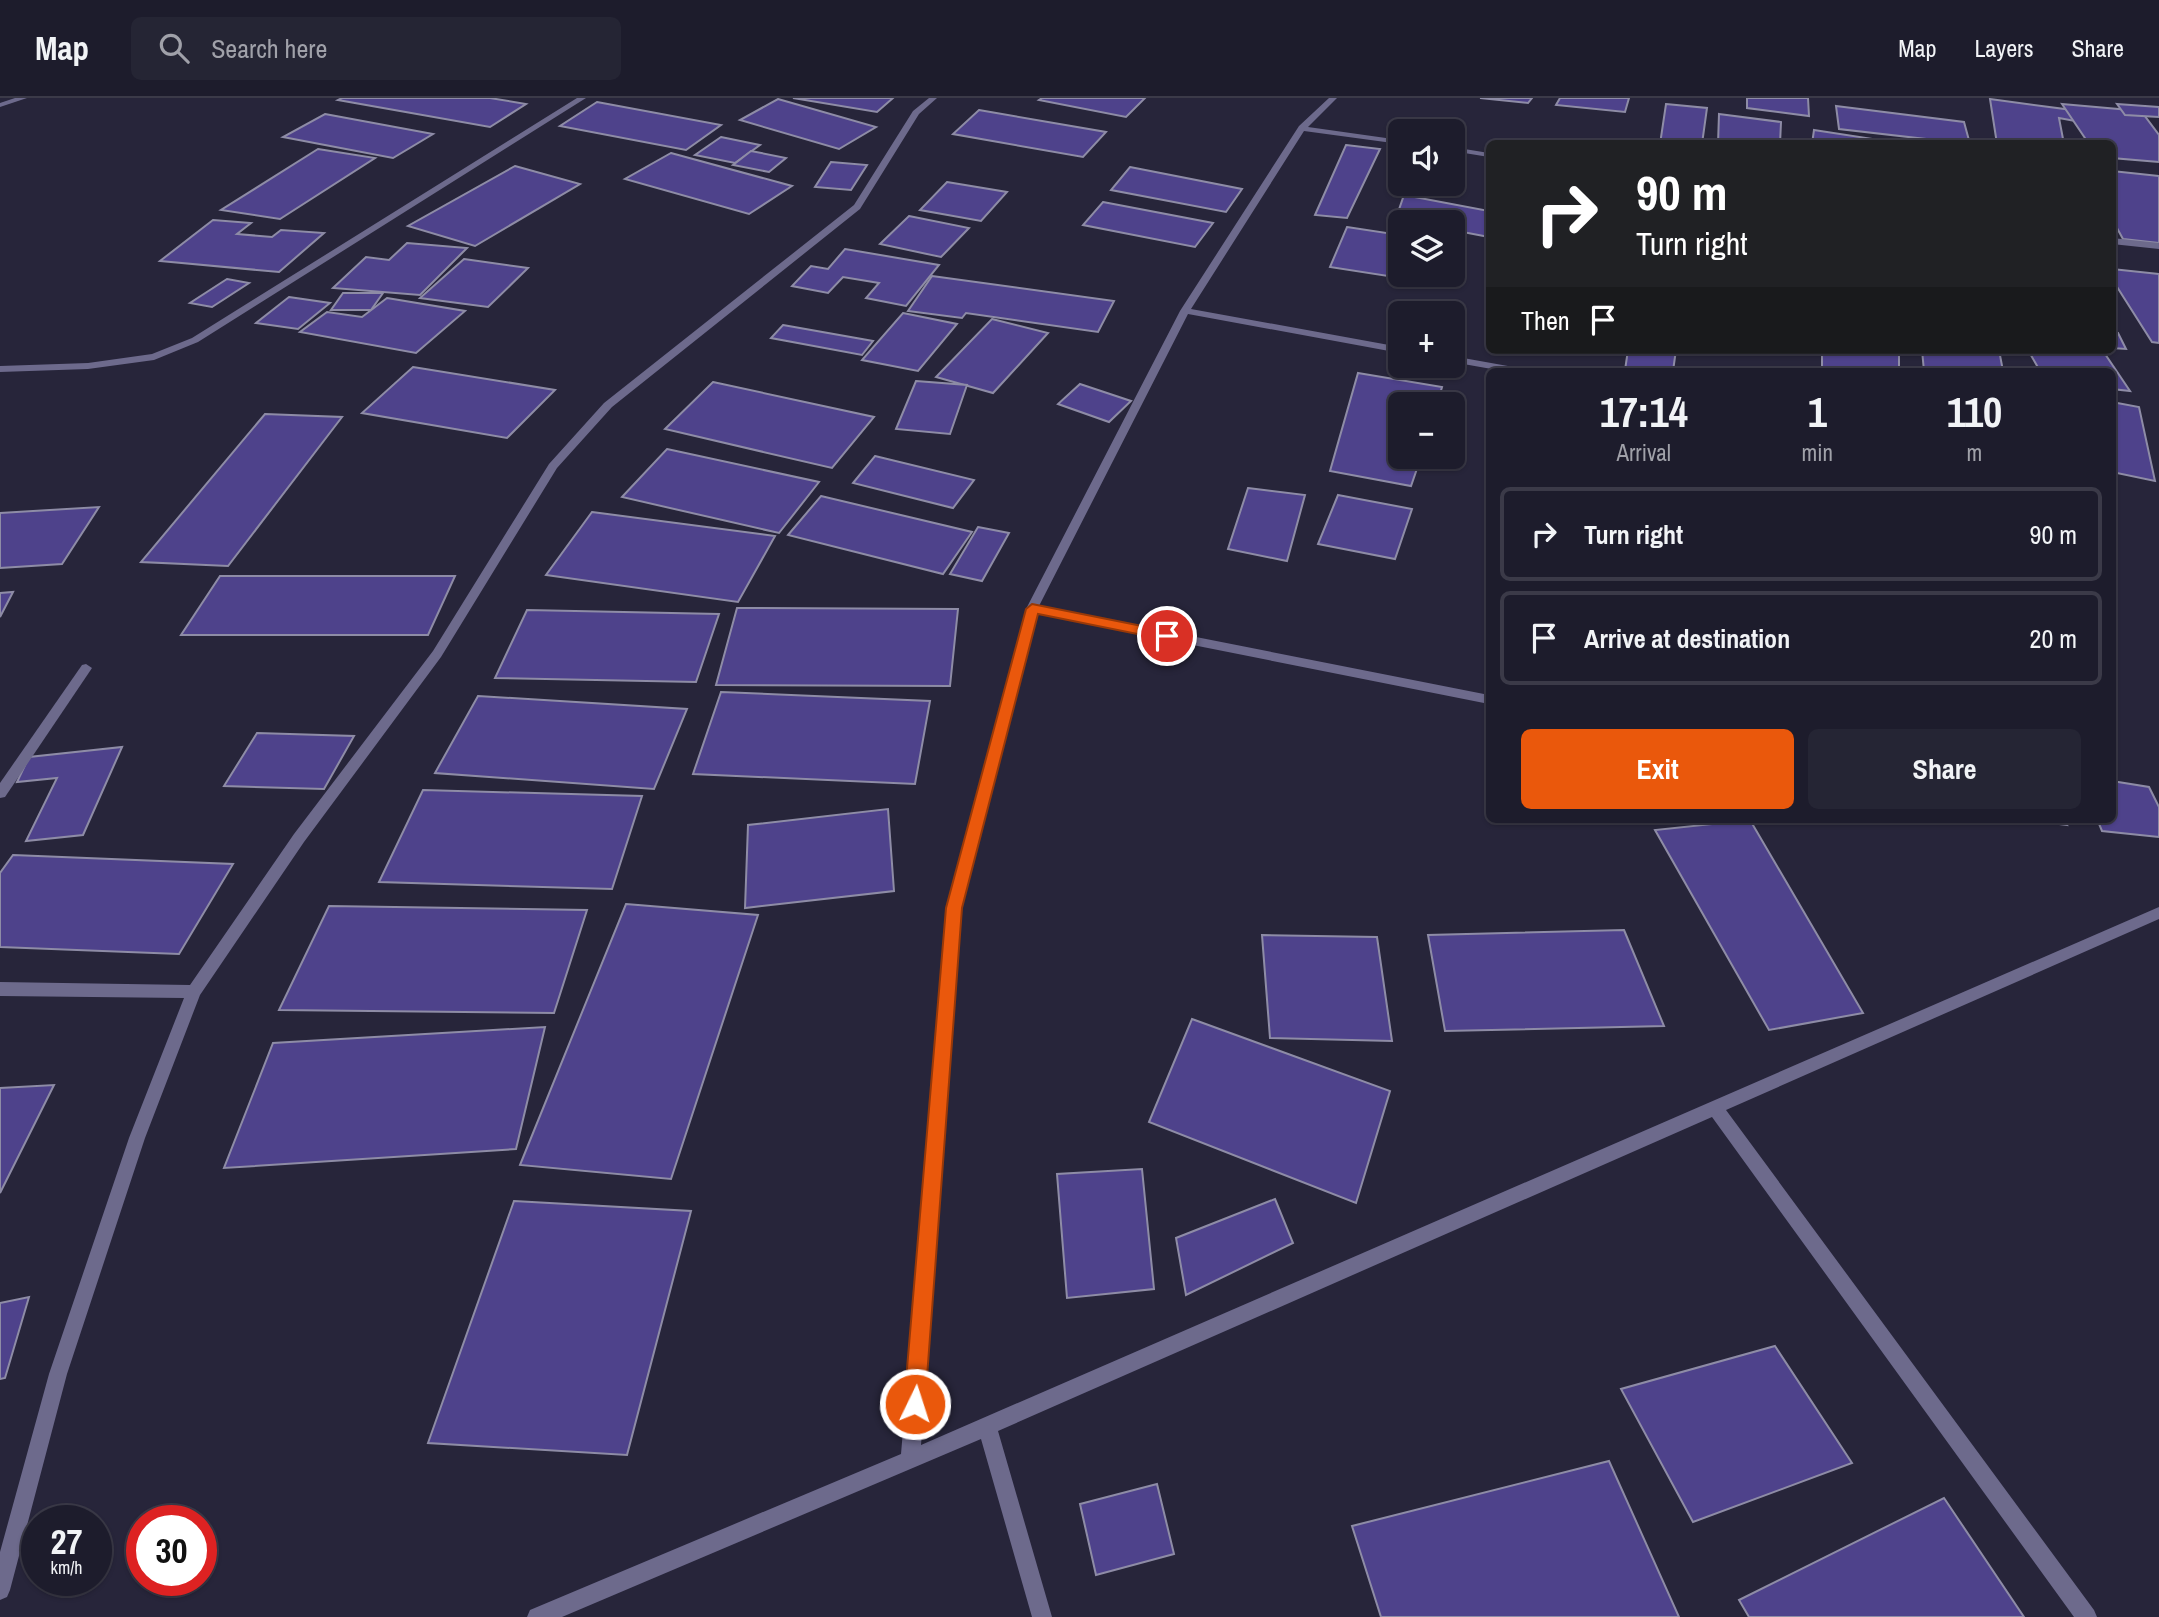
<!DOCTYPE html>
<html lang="en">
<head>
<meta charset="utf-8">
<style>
  body { margin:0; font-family:"Archivo Narrow",sans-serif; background:#252534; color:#f1f3f6; height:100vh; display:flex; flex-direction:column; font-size:26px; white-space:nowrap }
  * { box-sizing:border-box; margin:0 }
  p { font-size:23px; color:#a0a1a9 }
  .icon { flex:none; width:38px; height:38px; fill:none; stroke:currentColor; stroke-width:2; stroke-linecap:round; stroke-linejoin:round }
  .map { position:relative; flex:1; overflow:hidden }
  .panel { position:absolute; left:1486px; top:270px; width:630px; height:455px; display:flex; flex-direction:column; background:#1d1c2c; border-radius:10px; box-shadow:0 2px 5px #0004,0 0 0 2px #3b3a48 }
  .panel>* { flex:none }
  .hud { position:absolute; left:1486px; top:42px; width:630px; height:214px; border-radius:10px; box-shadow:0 2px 5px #0004,0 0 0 2px #3b3a48; background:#202124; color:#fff; overflow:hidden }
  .tools { position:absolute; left:1388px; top:21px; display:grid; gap:14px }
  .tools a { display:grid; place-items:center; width:77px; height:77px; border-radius:10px; background:#1d1c2c; box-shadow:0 2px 5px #0004,0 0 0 2px #3b3a48; font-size:35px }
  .speed { position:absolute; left:21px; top:1407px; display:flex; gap:14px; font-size:35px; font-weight:700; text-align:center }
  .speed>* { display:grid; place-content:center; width:91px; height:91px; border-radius:50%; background:#1d1c2c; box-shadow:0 2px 5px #0004,0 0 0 2px #3b3a48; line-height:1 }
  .speed small { font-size:18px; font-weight:400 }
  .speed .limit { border:10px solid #d22; background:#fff; color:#111 }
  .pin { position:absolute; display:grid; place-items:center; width:60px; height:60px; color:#fff; margin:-30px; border:4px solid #fff; border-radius:50%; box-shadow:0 2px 7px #0007 }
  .me { position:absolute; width:77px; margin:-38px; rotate:4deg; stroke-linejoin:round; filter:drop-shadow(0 0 5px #0008) }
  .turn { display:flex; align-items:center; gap:24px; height:147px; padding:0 35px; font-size:32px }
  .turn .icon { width:91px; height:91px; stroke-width:2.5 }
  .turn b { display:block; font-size:49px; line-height:60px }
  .then { display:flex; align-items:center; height:66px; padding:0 35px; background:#0003; gap:14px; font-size:26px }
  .eta { display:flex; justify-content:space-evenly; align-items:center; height:119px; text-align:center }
  .eta b { font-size:42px; font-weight:700; line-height:49px }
  .cta { display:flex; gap:14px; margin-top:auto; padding:14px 35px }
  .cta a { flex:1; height:80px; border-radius:10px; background:#ea580c; color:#fff; font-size:28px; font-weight:700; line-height:80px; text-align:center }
  .cta a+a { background:#252534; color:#f1f3f6 }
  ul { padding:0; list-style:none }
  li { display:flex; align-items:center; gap:21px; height:94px; margin:0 14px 10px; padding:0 21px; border:4px solid #3b3a48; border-radius:10px }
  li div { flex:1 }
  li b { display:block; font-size:26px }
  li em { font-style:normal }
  header { display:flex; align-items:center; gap:42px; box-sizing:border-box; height:98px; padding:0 35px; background:#1d1c2c; border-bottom:2px solid #3b3a48 }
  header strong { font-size:33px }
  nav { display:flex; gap:38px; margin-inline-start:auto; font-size:24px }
  .search { width:490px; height:63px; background:#252534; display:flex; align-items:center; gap:18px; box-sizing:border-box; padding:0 24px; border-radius:10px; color:#a0a1a9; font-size:26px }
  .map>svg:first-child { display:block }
  .building { fill:#4e428b; stroke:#8e8ca6; stroke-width:2 }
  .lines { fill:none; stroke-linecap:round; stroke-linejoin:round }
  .minor { fill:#6d6a8c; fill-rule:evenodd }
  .route { fill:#ea580c; stroke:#983908; stroke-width:2 }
</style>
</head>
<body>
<header>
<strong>Map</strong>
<div class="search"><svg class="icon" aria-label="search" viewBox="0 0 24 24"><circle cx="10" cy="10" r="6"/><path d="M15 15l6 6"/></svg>Search here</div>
<nav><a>Map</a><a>Layers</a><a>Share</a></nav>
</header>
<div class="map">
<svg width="2159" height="1519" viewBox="0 0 2159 1519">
  <rect width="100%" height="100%" fill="#27253a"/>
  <!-- building -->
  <g class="building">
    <path d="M342,0H490L526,6L490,29L338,2Z"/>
    <path d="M793,0H893L877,14Z"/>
    <path d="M1042,0H1145L1126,19L1039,2Z"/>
    <path d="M1480,0H1532L1528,5Z"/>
    <path d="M1560,0H1629L1625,14L1556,7Z"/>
    <path d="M1747,0H1808L1809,18L1747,10Z"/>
    <path d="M778,1L876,29L839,51L740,22Z"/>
    <path d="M1990,1L2072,12L2075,23L2059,20L2064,46H1997Z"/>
    <path d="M597,4L721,27L686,52L560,28Z"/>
    <path d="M1666,6L1707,10L1702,46H1660Z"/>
    <path d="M2062,6L2141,13L2159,37V64L2112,60V46H2089Z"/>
    <path d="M2117,6L2159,9V19L2125,17Z"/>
    <path d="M1836,8L1964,24L1970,46L1839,31Z"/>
    <path d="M979,12L1106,34L1083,59L953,36Z"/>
    <path d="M325,16L433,36L393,60L283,39Z"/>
    <path d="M1719,16L1781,24L1780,46H1718Z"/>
    <path d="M1814,32L1873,41V46H1812Z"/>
    <path d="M721,39L760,47L735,65L695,57Z"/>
    <path d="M1346,47L1380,51L1347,120L1315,117Z"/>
    <path d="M318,51L375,60L280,121L221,112Z"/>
    <path d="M751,53L786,60L769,74L733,67Z"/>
    <path d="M671,55L792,88L749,116L625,81Z"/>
    <path d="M831,64L867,67L851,92L815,89Z"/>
    <path d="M515,68L580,86L475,148L408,128Z"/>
    <path d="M1130,69L1242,91L1226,114L1111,92Z"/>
    <path d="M2112,73L2159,78V145L2123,141L2112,121Z"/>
    <path d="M947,84L1007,94L981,123L920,112Z"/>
    <path d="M1404,97L1489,113V139L1452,132V124L1395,123Z"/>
    <path d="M1103,104L1213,125L1195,149L1083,127Z"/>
    <path d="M909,118L969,130L941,159L880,146Z"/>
    <path d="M213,122L251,125L237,136L272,139L281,132L324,135L279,174L160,163Z"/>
    <path d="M1347,129L1400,137V177H1452V146L1465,147L1452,188L1330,169Z"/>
    <path d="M407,145L467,150L420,197L333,190L366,159L389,162Z"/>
    <path d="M845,151L939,167L906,208L866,200L879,185L843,179L828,195L792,188L811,168L828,171Z"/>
    <path d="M464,161L528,170L488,209L420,200Z"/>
    <path d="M2112,171L2159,176V245L2152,244L2112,181Z"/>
    <path d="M932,178L1114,203L1098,234L966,215L962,220L908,213Z"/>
    <path d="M227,181L249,185L212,209L190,205Z"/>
    <path d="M343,195H383L371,212H331Z"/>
    <path d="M289,199L330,205L298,231L256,225Z"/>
    <path d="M387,200L465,213L416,255L300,234L327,214L362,219Z"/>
    <path d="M903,215L957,226L918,273L862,262Z"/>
    <path d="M992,221L1048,235L993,295L936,279Z"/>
    <path d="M783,227L873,243L862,257L771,240Z"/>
    <path d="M2112,234L2118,235L2126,251L2112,250Z"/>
    <path d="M1628,252H1676L1673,273L1625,272Z"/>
    <rect x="1822" y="252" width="77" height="21"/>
    <path d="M1922,252H1999L2003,273H1924Z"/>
    <path d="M2028,252L2103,253L2130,293L2112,291V273H2040Z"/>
    <path d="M413,269L555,292L507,340L362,315Z"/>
    <path d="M1358,275L1442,289L1437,306H1400V359H1421L1411,388L1330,373Z"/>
    <path d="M916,283L967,287L950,336L896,331Z"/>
    <path d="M713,284L874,319L832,370L665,331Z"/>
    <path d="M1080,286L1131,303L1109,324L1058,306Z"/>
    <path d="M2112,304L2139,309L2155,383L2112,374Z"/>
    <path d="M265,316L342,319L228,468L141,464Z"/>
    <path d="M667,351L819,384L779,435L622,399Z"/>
    <path d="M875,358L974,382L953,410L853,385Z"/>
    <path d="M1248,390L1305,397L1287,463L1228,451Z"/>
    <path d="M1338,397L1412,411L1395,461L1318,446Z"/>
    <path d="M821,398L972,434L943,476L788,437Z"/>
    <path d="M99,409L62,466L0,470V415Z"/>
    <path d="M592,414L775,438L738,504L546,477Z"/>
    <path d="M978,429L1009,435L982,483L950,476Z"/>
    <path d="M220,478H455L428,537H181Z"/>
    <path d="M13,494L0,519V495Z"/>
    <path d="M737,510L958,511L950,588L716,587Z"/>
    <path d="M527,512L719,516L696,584L495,580Z"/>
    <path d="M721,594L930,603L915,686L693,676Z"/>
    <path d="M478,598L687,611L654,691L435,675Z"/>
    <path d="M257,635L354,638L324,691L224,688Z"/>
    <path d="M122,649L83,737L26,743L57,680L17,684L29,659Z"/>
    <path d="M2112,683L2149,689L2159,709V739L2102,733L2097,721H2112Z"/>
    <path d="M423,692L642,698L612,791L379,784Z"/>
    <path d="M888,711L894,793L745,810L748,727Z"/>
    <path d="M2020,721H2064L2067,727Z"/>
    <path d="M1750,722L1863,915L1769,932L1655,732Z"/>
    <path d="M13,757L233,766L179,856L0,849V775Z"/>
    <path d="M626,806L758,817L671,1081L520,1067Z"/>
    <path d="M329,808L587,812L554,915L279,912Z"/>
    <path d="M1624,832L1664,928L1445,933L1428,837Z"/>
    <path d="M1262,837L1377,839L1392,943L1270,940Z"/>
    <path d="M1192,921L1390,993L1356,1105L1149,1024Z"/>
    <path d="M545,929L516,1051L224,1070L273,945Z"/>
    <path d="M54,987L0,1095V990Z"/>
    <path d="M1142,1071L1154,1191L1067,1200L1057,1076Z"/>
    <path d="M1275,1101L1293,1145L1186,1197L1176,1140Z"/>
    <path d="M514,1103L691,1113L627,1357L428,1345Z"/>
    <path d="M29,1199L5,1280L0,1281V1205Z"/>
    <path d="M1775,1248L1852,1365L1693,1424L1621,1291Z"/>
    <path d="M1609,1363L1679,1519H1381L1352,1428Z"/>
    <path d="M1157,1386L1174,1456L1096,1477L1080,1406Z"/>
    <path d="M1944,1400L2024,1519H1749L1739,1502Z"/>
  </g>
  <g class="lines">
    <!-- minor -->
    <g class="minor">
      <path d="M15,0H27L0,9V5Z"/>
      <path d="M577,0H586L198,244L154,262L88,271L0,274V268L88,265L152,256L192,240Z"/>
      <path d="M929,0H937L919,16L860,111L612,309L557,370L441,559L304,744L200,897L145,1040L67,1276L10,1492L7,1499L0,1502V1454L49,1276L129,1040L184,900L0,898V884L190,887L294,736L433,553L549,366L604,305L854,107L913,13Z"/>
      <path d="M1329,0H1337L1308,29L1400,42V46L1304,33L1191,211L1400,249V255L1188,216L1039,508L1489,597V606L1037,516L961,810L921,1347L2159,809V821L1726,1012L2094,1512L2097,1519H2074L1712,1019L998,1333L1052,1519H1032L981,1341L562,1519H527L530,1512L901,1356L947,810L1026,511L1180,213L1299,28Z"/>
      <path d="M1452,49L1489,55V59L1452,53Z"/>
      <path d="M2112,140L2159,145V151L2112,146Z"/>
      <path d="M1452,258L1519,270L1524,273H1503L1452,264Z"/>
      <path d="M86,566L92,570L90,573L5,699L0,700V685L82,567Z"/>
    </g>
  </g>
  <!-- route -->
  <path class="route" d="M1032,506L1167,533L1174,538L1167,542L1038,516L962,810L925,1306L922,1314L915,1317L907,1314L904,1306L946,810L1026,511Z"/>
</svg>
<div class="tools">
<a><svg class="icon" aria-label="sound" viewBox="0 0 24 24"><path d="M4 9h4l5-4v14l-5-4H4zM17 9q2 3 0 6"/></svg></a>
<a><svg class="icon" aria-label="layers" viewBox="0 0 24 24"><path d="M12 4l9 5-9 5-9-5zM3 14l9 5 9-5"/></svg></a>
<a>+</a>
<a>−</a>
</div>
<div class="speed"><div>27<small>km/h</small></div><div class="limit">30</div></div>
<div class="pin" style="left:1167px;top:538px;background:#d93025"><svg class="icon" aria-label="arrive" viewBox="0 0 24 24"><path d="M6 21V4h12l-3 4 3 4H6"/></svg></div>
<svg class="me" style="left:915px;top:1306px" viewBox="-20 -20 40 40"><circle r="17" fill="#ea580c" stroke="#fff" stroke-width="3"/><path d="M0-11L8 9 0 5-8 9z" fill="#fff"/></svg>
<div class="hud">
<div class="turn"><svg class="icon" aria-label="right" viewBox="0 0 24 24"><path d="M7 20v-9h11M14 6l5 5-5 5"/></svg><div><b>90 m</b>Turn right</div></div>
<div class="then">Then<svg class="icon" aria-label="arrive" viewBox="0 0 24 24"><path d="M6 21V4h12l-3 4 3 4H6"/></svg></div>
</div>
<section class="panel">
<div class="eta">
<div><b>17:14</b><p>Arrival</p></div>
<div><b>1</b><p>min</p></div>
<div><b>110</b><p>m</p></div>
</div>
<ul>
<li><svg class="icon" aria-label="right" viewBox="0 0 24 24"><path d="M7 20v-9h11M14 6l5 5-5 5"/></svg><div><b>Turn right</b></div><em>90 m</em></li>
<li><svg class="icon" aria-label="arrive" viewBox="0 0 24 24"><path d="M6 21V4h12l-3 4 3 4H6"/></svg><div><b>Arrive at destination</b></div><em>20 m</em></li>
</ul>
<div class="cta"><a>Exit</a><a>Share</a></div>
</section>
</div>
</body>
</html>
